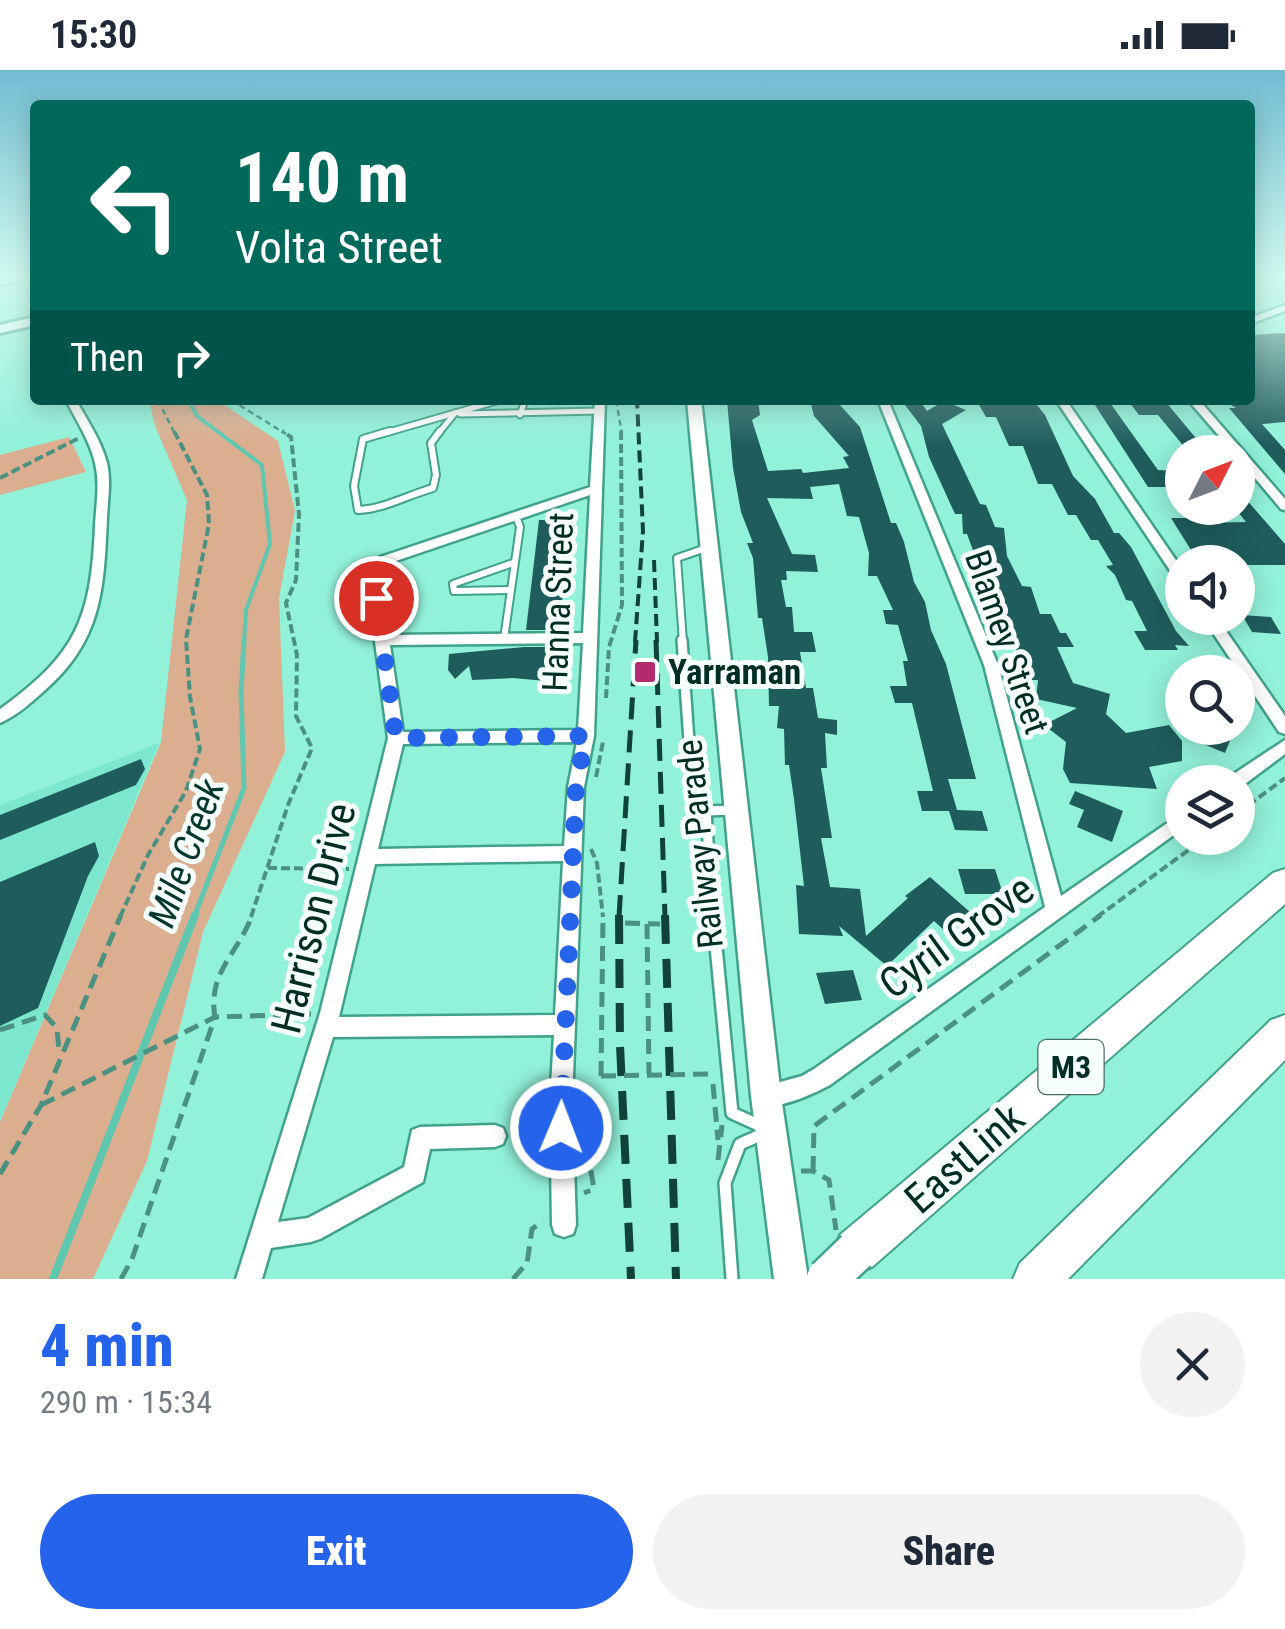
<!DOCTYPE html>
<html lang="en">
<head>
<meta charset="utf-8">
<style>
  body { margin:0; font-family:"Roboto Condensed",sans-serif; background:#f2f2f3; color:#1f2937; height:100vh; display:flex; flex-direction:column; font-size:38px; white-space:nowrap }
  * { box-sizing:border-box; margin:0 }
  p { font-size:32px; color:#747a83 }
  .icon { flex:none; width:55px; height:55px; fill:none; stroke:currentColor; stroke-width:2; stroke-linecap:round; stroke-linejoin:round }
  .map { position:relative; height:1209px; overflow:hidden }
  .panel { display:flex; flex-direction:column; background:#fff; flex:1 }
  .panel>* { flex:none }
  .guide { position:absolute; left:30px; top:30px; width:1225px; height:305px; border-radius:10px; box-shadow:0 5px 25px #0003; background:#00695c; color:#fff; overflow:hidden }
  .needle { width:65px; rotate:48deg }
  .tools { position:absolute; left:1165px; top:365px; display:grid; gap:20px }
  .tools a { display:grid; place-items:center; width:90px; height:90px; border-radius:50%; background:#fff; box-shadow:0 5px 25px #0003; font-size:50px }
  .pin { position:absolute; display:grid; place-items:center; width:85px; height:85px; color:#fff; margin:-42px; border:5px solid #fff; border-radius:50%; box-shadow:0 2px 10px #0007 }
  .me { position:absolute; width:110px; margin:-55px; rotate:1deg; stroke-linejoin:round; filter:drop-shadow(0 0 8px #0008) }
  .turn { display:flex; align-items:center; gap:35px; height:210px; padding:0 40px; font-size:45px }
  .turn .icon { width:130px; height:130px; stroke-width:2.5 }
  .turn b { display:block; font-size:70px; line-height:85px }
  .then { display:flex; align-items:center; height:95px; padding:0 40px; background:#0003; gap:20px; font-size:38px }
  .round { display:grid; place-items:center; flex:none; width:105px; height:105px; border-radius:52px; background:#f2f2f3 }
  .head { display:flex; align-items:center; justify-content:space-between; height:170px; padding:0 40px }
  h1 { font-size:60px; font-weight:800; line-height:75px; color:#2563eb }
  .cta { display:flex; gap:20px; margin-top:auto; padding:20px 40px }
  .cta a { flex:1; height:115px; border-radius:60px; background:#2563eb; color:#fff; font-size:40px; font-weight:800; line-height:115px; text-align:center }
  .cta a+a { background:#f2f2f3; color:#1f2937 }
  .status { display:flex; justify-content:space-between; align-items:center; height:70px; padding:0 50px; background:#fff; direction:ltr }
  .status svg { height:28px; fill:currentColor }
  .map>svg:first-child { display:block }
  .built { fill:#7ce7ce }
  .green { fill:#dbae90 }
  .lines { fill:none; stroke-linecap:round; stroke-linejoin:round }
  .stream-far2 { stroke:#5fc7af; stroke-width:4 }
  .stream-far1 { stroke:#5fc7af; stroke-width:5 }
  .stream { stroke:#5fc7af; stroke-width:8 }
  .building { fill:#1f5d5d }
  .lane-far3-casing { stroke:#40a28c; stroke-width:9 }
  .lane-far2-casing { stroke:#40a28c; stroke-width:10 }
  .lane-far1-casing { stroke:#40a28c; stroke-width:14 }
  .lane-casing { stroke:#40a28c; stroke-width:16 }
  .street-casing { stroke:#40a28c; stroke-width:5 }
  .secondary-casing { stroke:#40a28c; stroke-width:5 }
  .primary-casing { stroke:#40a28c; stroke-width:6 }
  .highway-casing { stroke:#40a28c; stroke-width:4 }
  .path-far2 { stroke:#4b9181; stroke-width:2.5; stroke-dasharray:6 4; stroke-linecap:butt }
  .path-far1 { stroke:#4b9181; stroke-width:4; stroke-dasharray:9 4; stroke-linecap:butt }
  .path { stroke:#4b9181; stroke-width:5; stroke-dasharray:15 8; stroke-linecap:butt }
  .lane-far3 { stroke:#fff; stroke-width:5 }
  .lane-far2 { stroke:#fff; stroke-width:6 }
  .lane-far1 { stroke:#fff; stroke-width:9 }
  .lane { stroke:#fff; stroke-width:11 }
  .street { fill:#fff; fill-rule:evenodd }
  .secondary { fill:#fff; fill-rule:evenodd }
  .primary { fill:#fff; fill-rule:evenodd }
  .highway { fill:#fff; fill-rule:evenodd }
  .rail-far2 { stroke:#114239; stroke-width:4; stroke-dasharray:12 6; stroke-linecap:butt }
  .rail-far1 { stroke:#114239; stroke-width:5; stroke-dasharray:22 11; stroke-linecap:butt }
  .rail { stroke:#114239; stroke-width:8; stroke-dasharray:29 15; stroke-linecap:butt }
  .highway-bridge-casing { stroke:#40a28c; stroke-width:45; stroke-linecap:butt }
  .path-bridge { stroke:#4b9181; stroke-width:5; stroke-dasharray:15 8; stroke-linecap:butt }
  .highway-bridge { stroke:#fff; stroke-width:40 }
  .route { stroke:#2563eb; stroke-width:18; stroke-dasharray:0 32.4 }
  .poi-dot { fill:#b32b6d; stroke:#f6fffc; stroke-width:4 }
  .labels { text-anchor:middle; stroke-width:10; stroke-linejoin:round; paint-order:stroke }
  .shield { fill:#f6fffc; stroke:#4a6c66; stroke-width:2.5 }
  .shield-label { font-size:32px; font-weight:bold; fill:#012d25 }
  .street-label { font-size:35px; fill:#012d25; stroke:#f6fffc }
  .poi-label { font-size:35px; font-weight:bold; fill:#012d25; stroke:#f6fffc; text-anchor:start }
  .water-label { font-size:38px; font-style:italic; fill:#05372e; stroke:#f6fffc }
  .near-street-label { font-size:42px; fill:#012d25; stroke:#f6fffc }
</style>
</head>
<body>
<div class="status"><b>15:30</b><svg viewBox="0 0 49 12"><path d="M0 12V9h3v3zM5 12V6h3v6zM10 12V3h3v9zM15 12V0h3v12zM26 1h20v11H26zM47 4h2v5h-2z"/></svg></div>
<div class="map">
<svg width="1285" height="1209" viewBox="0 0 1285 1209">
  <rect width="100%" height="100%" fill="#92f1d9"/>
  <!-- built -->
  <path class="built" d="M159,673L0,1051V735Z"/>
  <!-- green -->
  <g class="green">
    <path d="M149,330H217L278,371L295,441L279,528L285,682L203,862L147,1091L93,1209H0V1052L161,672L187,430L155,356Z"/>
    <path d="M69,367L86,402L0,425V385Z"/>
  </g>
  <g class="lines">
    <!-- stream-far2 -->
    <path class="stream-far2" d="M188,330L197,346L262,395L270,474L246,540L244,572"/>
    <!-- stream-far1 -->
    <path class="stream-far1" d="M194,847L244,718L241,621L244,570"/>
    <!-- stream -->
    <path class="stream" d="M53,1209L195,845"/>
  </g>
  <!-- building -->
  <g class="building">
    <path d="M1285,263V352L1262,354L1285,380V404L1229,338H1236L1223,330H1250V265Z"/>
    <path d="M727,330H758L760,345L752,350L768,401L801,399L803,403L849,398L843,387L849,386L814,346L811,334H839L860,357L891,453H896L904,472L914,512L925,532L931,560L946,594L976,709H948L957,740L982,741L988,761L955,760L949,741H922L917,721H933L912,633H895L890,616H907L903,591H908L898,555L886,554L883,540H893L877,506H868L869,483L859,447L847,446L839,414L810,417L813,429L767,428L792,484L815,485L818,502L786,501L787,510H781L786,537H792L794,562H812L816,582H800L806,618H813L818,648L837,650V665L825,663L827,698H821L832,768H821L830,817L860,819L866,866L908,828L905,826L930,807L970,842L946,862L934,851L887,896L839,856L843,866L799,864L796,815L804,816L794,729L789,695H785L784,659L777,658L779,636H769L768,587L762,548H758L753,488L747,473H753L741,442L733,398Z"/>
    <path d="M1014,330H1033L1045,345L1073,406L1095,429L1114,463H1119L1131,477L1176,561L1189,576L1175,575L1178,580H1145L1134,561H1147L1132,531L1126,530L1115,505L1106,496L1113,495L1098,470H1091L1076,445H1068L1052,414H1038L1023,376H1009L996,347H986L978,333H1016Z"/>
    <path d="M1101,330H1108L1158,400L1173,401L1182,417H1148L1095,335Z"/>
    <path d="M944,331L966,340L942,354L980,434L986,435L995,457L1004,458L1007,486L1022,516L1031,517L1040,544H1051L1060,563H1066L1074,577H1057L1073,613L1110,624L1106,644L1126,663L1169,655L1182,671V691L1149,697L1157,719L1070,713L1063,699L1066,672L1044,655L1077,638L1036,629L1038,610H1030L993,527L979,483H974L967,464H963L962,444H955L929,387L921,356L905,335L922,334L927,341Z"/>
    <path d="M1165,331L1190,361L1206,380L1186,379L1158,345H1139L1129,332Z"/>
    <path d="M1238,420L1285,474V495H1238V490L1196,488L1171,448H1198L1202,453L1246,452L1238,442Z"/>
    <path d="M539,450H569L560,555H556V560H526Z"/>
    <path d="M1242,545L1271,547L1281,564L1252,562Z"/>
    <path d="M524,577H557L558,599H551L557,612L513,608L472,610L469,596L455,609L448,600L449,584Z"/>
    <path d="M1207,658H1235L1225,683L1201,673Z"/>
    <path d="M141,689L145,699L136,715L0,770V745Z"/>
    <path d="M1075,721L1123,741L1112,772L1077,757L1084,740L1069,734Z"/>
    <path d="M95,772L99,786L88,806L38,938L0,956V812Z"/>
    <path d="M958,799H995L1003,824H965Z"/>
    <path d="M853,900L862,930L825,934L816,903Z"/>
  </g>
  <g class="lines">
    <defs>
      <g id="lane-far3">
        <path d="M460,344L599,341"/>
        <path d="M520,345L525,330"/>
        <path d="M382,364L500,330"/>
        <path d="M438,364L455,343"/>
      </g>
      <g id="lane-far2">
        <path d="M390,361L363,369L354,416L358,440C384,439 408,425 433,418L436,405L431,373L440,361"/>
        <path d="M509,520L454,521L453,514L513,493"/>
        <path d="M504,569L520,457L516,446"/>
        <path d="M683,572L677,488L709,477"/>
      </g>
      <g id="lane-far1">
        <path d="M682,570L692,715L706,741"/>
        <path d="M713,847L706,741L734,740"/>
      </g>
      <g id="lane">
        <path d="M713,845L732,1043L763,1057"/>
        <path d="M732,1209L725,1113L740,1074L765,1063"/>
      </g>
      <g id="street">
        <path d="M26,204H35V207L0,215V209Z"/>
        <path d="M1285,235V241L1250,254V248Z"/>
        <path d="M66,330H76C87,350 101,370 107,393C111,410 108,429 107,447C104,519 102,571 44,621C31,633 16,646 0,653V639C77,584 91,548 95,456C96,435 100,414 95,393C90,371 76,350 66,330Z"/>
        <path d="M595,330H605L594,666L584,717L572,1033L576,1155L573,1164L564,1167L555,1164L552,1155L550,1033L554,965L333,967L278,1152L308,1148L404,1097L412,1060L420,1057L495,1055L503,1058L506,1066L503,1074L495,1077L430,1079L423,1112L320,1169L311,1172L271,1178L262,1209H236L320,943L388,668L365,498L380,487L590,417ZM590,425L583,563L389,565L379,499L390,493ZM583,573L578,660L403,662L390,575ZM577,672L568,717L564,776L378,779L403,674ZM563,791L555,945L339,947L375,794Z"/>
        <path d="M878,330H888L998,595L1061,826L1182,743V759L830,1015C813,1024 777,1041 758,1034L755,1026L758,1018L802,1006L814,999L1045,837L984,595Z"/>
        <path d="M1056,330H1066L1182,499V512L1177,511Z"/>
        <path d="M1188,330H1199L1285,429V440L1281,439L1238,388V382H1233Z"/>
        <path d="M1203,548H1217L1285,646V664L1279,662Z"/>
        <path d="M1285,670V684L1241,717L1238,718V712H1227L1229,707Z"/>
      </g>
      <path id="secondary" d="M687,330H701L781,1026L808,1209H774L751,1026Z"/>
      <path id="primary" d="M35,247V255L0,263V255Z"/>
      <g id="highway">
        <path d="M1285,799V834L872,1197L856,1204L840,1197L833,1181L840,1165L1273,803Z"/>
        <path d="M1285,945V990L1068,1209H1013L1020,1193L1271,950Z"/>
      </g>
    </defs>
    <!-- lane-far3 casing -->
    <use href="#lane-far3" class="lane-far3-casing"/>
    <!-- lane-far2 casing -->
    <use href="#lane-far2" class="lane-far2-casing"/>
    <!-- lane-far1 casing -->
    <use href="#lane-far1" class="lane-far1-casing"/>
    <!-- lane casing -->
    <use href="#lane" class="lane-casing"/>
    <!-- street casing -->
    <use href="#street" class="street-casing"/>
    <!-- secondary casing -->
    <use href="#secondary" class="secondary-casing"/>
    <!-- primary casing -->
    <use href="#primary" class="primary-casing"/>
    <!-- highway casing -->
    <use href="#highway" class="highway-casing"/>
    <!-- path-far2 -->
    <g class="path-far2">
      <path d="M158,330L175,364"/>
      <path d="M231,330L286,364"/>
      <path d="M616,330L622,364"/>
    </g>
    <!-- path-far1 -->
    <g class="path-far1">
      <path d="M0,408L79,368"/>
      <path d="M606,628L609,577L622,535L621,361"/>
      <path d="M596,707L603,672"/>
      <path d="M1238,743L1285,708"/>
      <path d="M591,779L597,793L603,847"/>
      <path d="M268,798L349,799"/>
      <path d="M120,847L148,785L186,721L200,679L190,627L186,569L209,454L207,425L174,361"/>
      <path d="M251,847L288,735L312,678L296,646L297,585L286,533L296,510L299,444L291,367L282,361"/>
      <path d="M1097,847L1205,768"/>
    </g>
    <!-- path -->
    <g class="path">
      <path d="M625,853L660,854"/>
      <path d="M647,854L649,1004"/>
      <path d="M0,960L45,945L57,958L59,981"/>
      <path d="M601,1006L603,845"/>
      <path d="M713,1014L718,1070"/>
      <path d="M41,1035L215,947L311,944"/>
      <path d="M583,1055L594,1119L584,1123"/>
      <path d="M718,1090L722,1055"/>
      <path d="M801,1101H813L829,1110L836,1160"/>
      <path d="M813,1101L814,1056L1101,845"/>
      <path d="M0,1104L41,1035L121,845"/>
      <path d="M121,1209L132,1189L215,947C207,902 239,883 252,845"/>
      <path d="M513,1209L527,1193L532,1159L543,1151"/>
    </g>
    <!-- lane-far3 -->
    <use href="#lane-far3" class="lane-far3"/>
    <!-- lane-far2 -->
    <use href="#lane-far2" class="lane-far2"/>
    <!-- lane-far1 -->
    <use href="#lane-far1" class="lane-far1"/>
    <!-- lane -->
    <use href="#lane" class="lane"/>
    <!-- street -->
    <use href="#street" class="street"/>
    <!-- secondary -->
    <use href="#secondary" class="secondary"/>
    <!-- primary -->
    <use href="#primary" class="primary"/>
    <!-- highway -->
    <use href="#highway" class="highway"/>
    <!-- rail-far2 -->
    <g class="rail-far2">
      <path d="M654,490L657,572"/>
      <path d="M635,572L643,461L637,330"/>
    </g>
    <!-- rail-far1 -->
    <g class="rail-far1">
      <path d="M656,570L665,847"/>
      <path d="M619,847L636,570"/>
    </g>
    <!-- rail -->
    <g class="rail">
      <path d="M619,845L620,975L631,1209"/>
      <path d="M665,845L676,1209"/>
    </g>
    <defs>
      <path id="highway-bridge" d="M827,1209L856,1181"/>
    </defs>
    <!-- highway-bridge casing -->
    <use href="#highway-bridge" class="highway-bridge-casing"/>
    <!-- path-bridge -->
    <path class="path-bridge" d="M601,1006L712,1004"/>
    <!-- highway-bridge -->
    <use href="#highway-bridge" class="highway-bridge"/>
  </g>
  <!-- sky -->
  <linearGradient id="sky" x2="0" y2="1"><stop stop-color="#71bcd1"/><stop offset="0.55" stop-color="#cef9ee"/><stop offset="1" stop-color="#cef9ee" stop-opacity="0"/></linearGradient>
  <rect width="1285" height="374" fill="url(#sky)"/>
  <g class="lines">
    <!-- route -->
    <path class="route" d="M376,528L396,668L586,666L576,716L561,1058"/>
  </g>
  <!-- markers -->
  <rect class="poi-dot" x="633" y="590" width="24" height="24" rx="5"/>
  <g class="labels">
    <!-- shield labels -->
    <rect class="shield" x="1038.5" y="970" width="65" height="54" rx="8"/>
    <g class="shield-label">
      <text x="1071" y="1008">M3</text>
    </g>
    <!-- street labels -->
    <g class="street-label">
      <text transform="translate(558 532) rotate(-88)" y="12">Hanna Street</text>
      <text transform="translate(1007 572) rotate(71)" y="12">Blamey Street</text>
      <text transform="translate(700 774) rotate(-96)" y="12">Railway Parade</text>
    </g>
    <!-- poi labels -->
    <g class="poi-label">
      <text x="668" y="614">Yarraman</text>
    </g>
    <!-- water labels -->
    <g class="water-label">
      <text transform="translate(186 783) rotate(-70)" y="13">Mile Creek</text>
    </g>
    <!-- near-street labels -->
    <g class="near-street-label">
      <text transform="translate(313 848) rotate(-76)" y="15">Harrison Drive</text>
      <text transform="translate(956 866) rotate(-36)" y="15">Cyril Grove</text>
      <text transform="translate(964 1088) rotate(-41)" y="15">EastLink</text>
    </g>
  </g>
</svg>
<div class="tools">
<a><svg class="needle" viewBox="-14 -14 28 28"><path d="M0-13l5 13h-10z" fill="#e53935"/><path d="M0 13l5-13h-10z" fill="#747a83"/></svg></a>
<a><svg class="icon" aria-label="sound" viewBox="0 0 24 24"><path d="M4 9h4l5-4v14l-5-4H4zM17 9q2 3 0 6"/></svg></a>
<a><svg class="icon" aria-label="search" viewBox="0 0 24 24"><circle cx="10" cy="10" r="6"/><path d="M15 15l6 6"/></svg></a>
<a><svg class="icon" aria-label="layers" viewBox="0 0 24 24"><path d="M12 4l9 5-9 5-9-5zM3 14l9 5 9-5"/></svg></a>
</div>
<div class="pin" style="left:376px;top:528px;background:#d93025"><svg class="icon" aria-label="arrive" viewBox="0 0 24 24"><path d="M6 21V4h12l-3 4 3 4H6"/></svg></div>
<svg class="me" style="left:561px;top:1058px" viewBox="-20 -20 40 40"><circle r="17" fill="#2563eb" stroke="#fff" stroke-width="3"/><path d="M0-11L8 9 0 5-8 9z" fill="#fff"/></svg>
<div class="guide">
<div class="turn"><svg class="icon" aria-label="left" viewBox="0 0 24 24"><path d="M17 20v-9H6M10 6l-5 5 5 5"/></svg><div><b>140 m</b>Volta Street</div></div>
<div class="then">Then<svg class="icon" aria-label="right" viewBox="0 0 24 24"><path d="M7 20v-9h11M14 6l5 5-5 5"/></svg></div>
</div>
</div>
<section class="panel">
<div class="head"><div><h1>4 min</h1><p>290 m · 15:34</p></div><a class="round"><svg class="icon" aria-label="close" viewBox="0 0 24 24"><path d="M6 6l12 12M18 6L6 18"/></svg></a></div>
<div class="cta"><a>Exit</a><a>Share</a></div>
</section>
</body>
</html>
